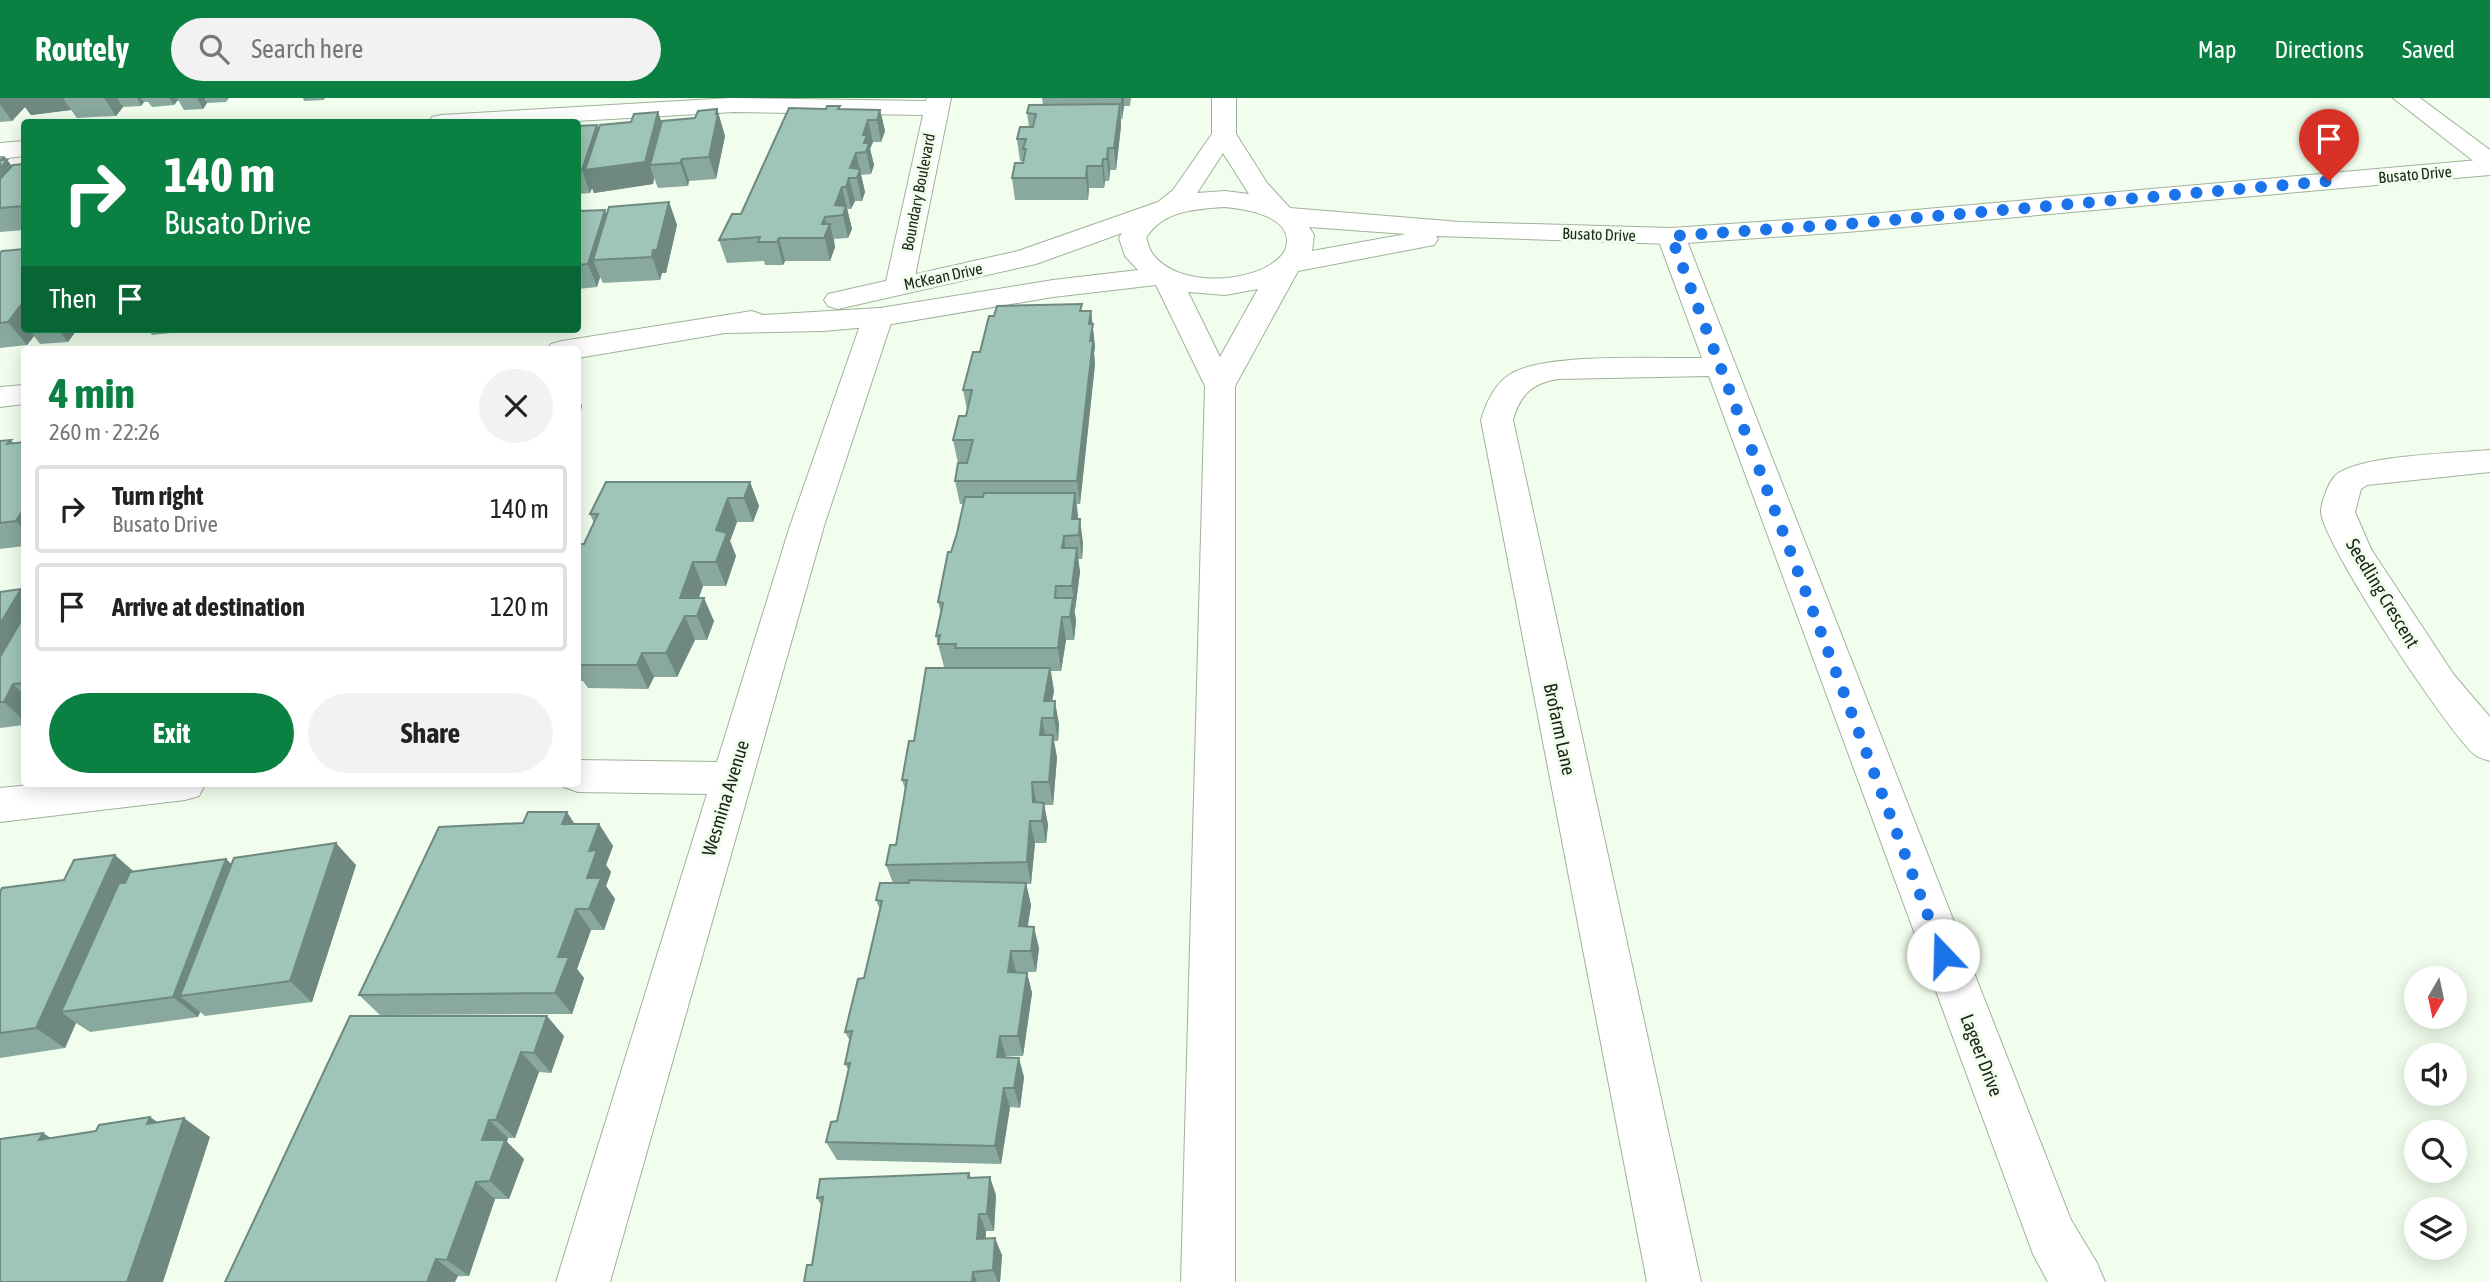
<!DOCTYPE html>
<html lang="en">
<head>
<meta charset="utf-8">
<style>
  body { margin:0; font-family:"Asap Condensed",sans-serif; background:#f2f2f2; color:#222; height:100vh; display:flex; flex-direction:column; font-size:26px; white-space:nowrap }
  * { box-sizing:border-box; margin:0 }
  p { font-size:23px; color:#767676 }
  .icon { flex:none; width:38px; height:38px; fill:none; stroke:currentColor; stroke-width:2; stroke-linecap:round; stroke-linejoin:round }
  .map { position:relative; flex:1; overflow:hidden }
  .details { position:absolute; left:21px; top:248px; width:560px; height:441px; display:flex; flex-direction:column; background:#fff; border-radius:7px; box-shadow:0 4px 18px #0003 }
  .details>* { flex:none }
  .hud { position:absolute; left:21px; top:21px; width:560px; height:214px; border-radius:7px; box-shadow:0 4px 18px #0003; background:#0b8043; color:#fff; overflow:hidden }
  .needle { width:46px; rotate:189deg }
  .controls { position:absolute; left:2404px; top:868px; display:grid; gap:14px }
  .controls a { display:grid; place-items:center; width:63px; height:63px; border-radius:50%; background:#fff; box-shadow:0 4px 18px #0003; font-size:35px }
  .pin { position:absolute; display:grid; place-items:center; width:60px; height:60px; color:#fff; margin:-72px -30px; border-radius:50% 50% 50% 0; rotate:-45deg; box-shadow:0 0 7px #0007 }
  .pin .icon { rotate:45deg }
  .me { position:absolute; width:77px; margin:-38px; rotate:339deg; stroke-linejoin:round; filter:drop-shadow(0 0 5px #0008) }
  .turn { display:flex; align-items:center; gap:24px; height:147px; padding:0 28px; font-size:32px }
  .turn .icon { width:91px; height:91px; stroke-width:2.5 }
  .turn b { display:block; font-size:49px; line-height:60px }
  .then { display:flex; align-items:center; height:66px; padding:0 28px; background:#0003; gap:14px; font-size:26px }
  .round { display:grid; place-items:center; flex:none; width:74px; height:74px; border-radius:37px; background:#f2f2f2 }
  .headline { display:flex; align-items:center; justify-content:space-between; height:119px; padding:0 28px }
  h1 { font-size:42px; font-weight:700; line-height:52px; color:#0b8043 }
  .cta { display:flex; gap:14px; margin-top:auto; padding:14px 28px }
  .cta a { flex:1; height:80px; border-radius:42px; background:#0b8043; color:#fff; font-size:28px; font-weight:700; line-height:80px; text-align:center }
  .cta a+a { background:#f2f2f2; color:#222 }
  ul { padding:0; list-style:none }
  li { display:flex; align-items:center; gap:21px; height:88px; margin:0 14px 10px; padding:0 14px; border:4px solid #e0e0e0; border-radius:7px }
  li div { flex:1 }
  li b { display:block; font-size:26px }
  li em { font-style:normal }
  header { display:flex; align-items:center; gap:42px; box-sizing:border-box; height:98px; padding:0 35px; background:#0b8043; color:#fff }
  header strong { font-size:33px }
  nav { display:flex; gap:38px; margin-inline-start:auto; font-size:24px }
  .search { width:490px; height:63px; background:#f2f2f2; display:flex; align-items:center; gap:18px; box-sizing:border-box; padding:0 24px; border-radius:38px; color:#767676; font-size:26px }
  .map>svg:first-child { display:block }
  .lines { fill:none; stroke-linecap:round; stroke-linejoin:round }
  .street-casing { stroke:#9fb399; stroke-width:2 }
  .secondary-casing { stroke:#9fb399; stroke-width:2 }
  .street { fill:#fff; fill-rule:evenodd }
  .secondary { fill:#fff; fill-rule:evenodd }
  .wall { fill:#89a99e }
  .shaded-wall { fill:#6f8981 }
  .building { fill:#9fc4b8; stroke:#6f8981; stroke-width:2 }
  .route { stroke:#1a73e8; stroke-width:12; stroke-dasharray:0 21.6 }
  .labels { text-anchor:middle; stroke-width:6; stroke-linejoin:round; paint-order:stroke }
  .far-street-label { font-size:16px; fill:#20281e; stroke:#f1feed }
  .street-label { font-size:19px; fill:#20281e; stroke:#f1feed }
</style>
</head>
<body>
<header>
<strong>Routely</strong>
<div class="search"><svg class="icon" aria-label="search" viewBox="0 0 24 24"><circle cx="10" cy="10" r="6"/><path d="M15 15l6 6"/></svg>Search here</div>
<nav><a>Map</a><a>Directions</a><a>Saved</a></nav>
</header>
<div class="map">
<svg width="2490" height="1184" viewBox="0 0 2490 1184">
  <rect width="100%" height="100%" fill="#f1feed"/>
  <g class="lines">
    <defs>
      <g id="street">
        <path d="M731,0L926,3L927,0H951L913,188L909,194L899,197L889,194L885,188L923,17L734,14L558,24H429L432,19L441,17Z"/>
        <path d="M2393,0H2420L2490,52V72L2481,69Z"/>
        <path d="M24,43V58L0,61V45Z"/>
        <path d="M1671,130L1681,132L1685,138L2071,1122L2097,1165L2105,1184H2048L2033,1156L1709,278L1558,281C1532,285 1520,297 1513,322L1701,1184H1647L1481,322C1486,305 1494,287 1509,277C1543,254 1658,261 1702,260L1657,138L1661,132Z"/>
        <path d="M878,210L888,213L893,219L824,428L610,1184H556L707,696L578,694L564,689L562,686H578V662L717,664L790,428L863,219L868,213Z"/>
        <path d="M2490,352V374L2367,387L2361,391L2355,414L2371,451L2454,577L2490,619V663C2485,661 2479,660 2475,657C2449,636 2322,444 2321,414C2321,405 2328,386 2334,379C2353,357 2458,355 2490,352Z"/>
        <path d="M38,686H205L199,698L185,702L0,724V690Z"/>
      </g>
      <g id="secondary">
        <path d="M1212,0H1236V36L1267,85L1290,110L1460,124L1671,130L1847,118L2490,61V77L1847,134L1671,146L1436,138L1438,141L1434,147L1298,173L1235,288V1184H1181L1205,288L1156,187L1053,199L880,228L823,233L725,235L578,260V252H547L551,246L562,243L752,213L763,217L880,210L1053,182L1138,172L1125,158L1119,140L1122,135L1036,166L838,211L828,208L824,202L828,196L1018,153L1158,104L1173,92L1212,36ZM1223,55L1249,96L1225,93L1197,95ZM1225,109C1245,111 1287,117 1287,143C1287,149 1285,154 1281,158C1254,187 1176,190 1152,155C1149,151 1148,144 1146,140C1163,112 1196,111 1225,109ZM1309,129L1406,136L1312,153L1314,137ZM1258,191L1220,259L1188,194L1225,197Z"/>
        <path d="M24,287V306L0,309V289Z"/>
      </g>
    </defs>
    <!-- street casing -->
    <use href="#street" class="street-casing"/>
    <!-- secondary casing -->
    <use href="#secondary" class="secondary-casing"/>
    <!-- street -->
    <use href="#street" class="street"/>
    <!-- secondary -->
    <use href="#secondary" class="secondary"/>
  </g>
  <!-- wall -->
  <g class="wall">
    <path d="M0,0H229L226,4L207,5L203,11L184,12L178,2L174,7L152,9L148,4H144L141,8L123,9L116,18L94,19L77,20L71,12L31,17L25,9L12,23L0,24Z"/>
    <path d="M303,0H325L324,2L304,3Z"/>
    <path d="M1042,0H1131L1130,8H1124L1122,21H1121V28L1116,72H1110L1109,83H1105L1104,90H1089L1088,102H1015L1012,80L1023,65L1024,63H1020L1017,41L1029,29L1027,15L1043,7Z"/>
    <path d="M717,11L725,38L716,81L689,83L688,88L658,90L654,80L653,86L594,95L592,90L590,95L578,96V28L597,27L598,31L662,25L695,20Z"/>
    <path d="M826,11L880,12L885,33L881,44H873L870,51L874,67L871,76L861,77L865,94L862,103H855L851,111H847L852,131L848,140L834,141L835,149L830,163H785L783,167H765L764,163L727,165L719,142Z"/>
    <path d="M0,58H4L12,68L24,66V132L0,134Z"/>
    <path d="M669,104L677,127L666,175H662L660,182L603,185L600,179L597,189L578,191V113L607,117Z"/>
    <path d="M24,151V231H96L76,233L68,244L40,246L34,238L27,247L0,250V155Z"/>
    <path d="M1082,213H1091L1095,249L1094,255L1095,266L1080,406H1077L1078,421L1083,445L1082,461H1078L1080,474L1075,512H1074L1076,523L1074,542H1066L1061,573H1051L1054,593L1052,603L1059,626L1058,643H1054L1057,660L1053,707H1044L1048,727L1046,745H1035L1031,786H1026L1031,807L1028,828L1039,850L1036,874H1016L1027,875L1032,895L1023,958H1006V959L1024,979L1020,1010L1010,1009L1001,1066L837,1062L826,1044L837,1023L849,973L845,966L850,943L845,934L864,880L880,812L876,802L893,785L886,767L896,747L905,691L902,682L914,643L959,570V569H944L936,538L941,515L938,504L957,435L963,406H960L955,383L961,365H958L953,342L966,318L967,312L963,292L980,254Z"/>
    <path d="M148,231H182L180,234L152,237Z"/>
    <path d="M11,342L14,345L24,344V448L0,451V343Z"/>
    <path d="M750,384L759,408L753,424H737L730,443L736,458L726,488H703L699,500L714,523L707,542H695L677,579H654L648,591L588,590L583,583H578V446H584L594,425L590,416Z"/>
    <path d="M0,494L24,495V627L0,630Z"/>
    <path d="M574,726H599L613,748L606,767L611,774L606,788L615,801L604,832H591L577,871L584,880L572,916L380,917L359,897Z"/>
    <path d="M226,761L231,766L356,767L312,904L205,918L200,914L198,919L90,934L76,925L65,950L0,960V792Z"/>
    <path d="M350,918L564,938L551,975L539,974L515,1040H508L507,1044L524,1061L509,1101H495L469,1178L225,1184Z"/>
    <path d="M969,1075L971,1080L996,1097L994,1133H986V1141L1002,1157L1000,1184H804L812,1167L821,1107L817,1100Z"/>
  </g>
  <!-- shaded-wall -->
  <g class="shaded-wall">
    <path d="M0,0H63L71,12L31,17L25,9L12,23L0,6Z"/>
    <path d="M104,0H117L123,9L116,18Z"/>
    <path d="M137,0H141L144,4L141,8Z"/>
    <path d="M169,0H177L178,2L174,7Z"/>
    <path d="M197,0H204L207,5L203,11Z"/>
    <path d="M1121,0H1124V8L1122,21Z"/>
    <path d="M1120,6L1121,28L1116,72L1114,50Z"/>
    <path d="M717,11L725,38L716,81L709,59Z"/>
    <path d="M880,12L885,33L881,44L877,22Z"/>
    <path d="M658,14L666,36L650,67L654,80L653,86L594,95L592,90L590,95L582,72L597,27L605,49Z"/>
    <path d="M868,22L873,44L870,51L874,67L871,76L863,37Z"/>
    <path d="M1108,50L1110,72L1109,83L1107,61Z"/>
    <path d="M856,55L865,94L862,103L857,80L850,70Z"/>
    <path d="M4,58L24,84L0,110V62Z"/>
    <path d="M682,61L689,83L688,88L680,65Z"/>
    <path d="M1103,61L1105,83L1104,90L1102,68Z"/>
    <path d="M1087,68L1089,90L1088,102L1086,80Z"/>
    <path d="M849,80L855,103L851,111L846,89Z"/>
    <path d="M842,89L852,131L848,140L843,117L835,107Z"/>
    <path d="M669,104L677,127L666,175H662L660,182L652,159Z"/>
    <path d="M605,112L614,134L593,162L600,179L597,189L588,166Z"/>
    <path d="M825,119L828,131L830,126L835,149L830,163L822,126Z"/>
    <path d="M779,140L785,163L783,167L777,144Z"/>
    <path d="M24,203V222L21,223L24,226V231H28L34,238L27,247L8,224Z"/>
    <path d="M1091,213L1095,249L1094,255L1095,266L1080,406L1077,383L1089,226Z"/>
    <path d="M58,231H75L76,233L68,244Z"/>
    <path d="M578,298L582,308L578,325Z"/>
    <path d="M750,384L759,408L753,424L744,400Z"/>
    <path d="M1075,395L1078,419L1076,437L1072,421Z"/>
    <path d="M728,400L737,424L730,443L736,458L726,488L716,464V432Z"/>
    <path d="M24,410V432L16,423Z"/>
    <path d="M1080,421L1083,445L1082,461L1079,437Z"/>
    <path d="M1064,438L1067,461L1062,450Z"/>
    <path d="M1077,450L1080,474L1075,512L1072,488Z"/>
    <path d="M693,464L703,488L692,518L680,500Z"/>
    <path d="M21,491L24,495V547L0,590V526Z"/>
    <path d="M704,500L714,523L707,542L697,518Z"/>
    <path d="M1073,500L1076,523L1074,542L1070,519Z"/>
    <path d="M685,518L695,542L677,579L666,555Z"/>
    <path d="M1062,519L1066,542L1061,573L1058,550Z"/>
    <path d="M642,555L654,579L648,591L637,567Z"/>
    <path d="M1050,570L1054,593L1049,620L1044,603Z"/>
    <path d="M13,586L24,597V623L4,604Z"/>
    <path d="M1055,603L1059,626L1058,643L1054,620Z"/>
    <path d="M1042,620L1046,643L1040,637Z"/>
    <path d="M1053,637L1057,660L1053,707L1049,684Z"/>
    <path d="M1032,684L1037,707L1033,704Z"/>
    <path d="M1044,705L1048,727L1046,745L1042,723Z"/>
    <path d="M567,714L581,736L562,726Z"/>
    <path d="M1030,723L1035,745L1031,786L1027,764Z"/>
    <path d="M599,726L613,748L606,767L611,774L606,788L615,801L604,832L589,811L587,780L589,753Z"/>
    <path d="M336,745L356,767L312,904L290,883Z"/>
    <path d="M115,757L140,779L61,914L76,925L65,950L36,930Z"/>
    <path d="M226,761L249,783L180,898L200,914L198,919L173,899Z"/>
    <path d="M1026,785L1031,807L1024,849L1019,828Z"/>
    <path d="M576,811L591,832L577,871L584,880L572,916L555,895L558,859Z"/>
    <path d="M1034,829L1039,850L1036,874L1031,853Z"/>
    <path d="M1011,853L1016,874L1013,895L1008,874Z"/>
    <path d="M1027,875L1032,895L1023,958L1018,938Z"/>
    <path d="M547,918L564,938L551,975L534,955Z"/>
    <path d="M1000,938L1006,958L1003,978L997,959Z"/>
    <path d="M521,954L539,974L515,1040L496,1022Z"/>
    <path d="M1019,960L1024,979L1020,1010L1014,990Z"/>
    <path d="M1004,990L1010,1009L1001,1066L995,1048Z"/>
    <path d="M150,1019L177,1037L147,1026Z"/>
    <path d="M184,1020L210,1039L163,1184H127Z"/>
    <path d="M489,1022L508,1040L507,1044L524,1061L509,1101L490,1083L482,1042Z"/>
    <path d="M43,1035L73,1054L39,1042Z"/>
    <path d="M990,1079L996,1097L994,1133L987,1116Z"/>
    <path d="M476,1084L495,1101L469,1178L447,1162Z"/>
    <path d="M979,1116L986,1133L984,1158L977,1141Z"/>
    <path d="M995,1140L1002,1157L1000,1184H998L993,1172Z"/>
    <path d="M436,1161L458,1178L455,1184H427Z"/>
    <path d="M973,1174L977,1184H972Z"/>
  </g>
  <!-- building -->
  <g class="building">
    <path d="M1120,6L1114,50H1108L1107,61H1103L1102,68H1087L1086,80H1012L1015,65H1023L1026,51H1023L1026,41H1017L1020,29H1033L1036,16L1027,15L1029,7Z"/>
    <path d="M827,8H840L838,11L880,12L877,22H868L863,37H867L864,45H869L866,54L856,55L850,70L860,71L857,80H849L846,89H842L835,107L846,108L843,117L825,119L822,126H830L824,140H779L777,144H758L760,139L719,142L732,116H741L789,10L826,11Z"/>
    <path d="M717,11L716,16H718L709,59L682,61L680,65L650,67L662,23L695,20L698,13Z"/>
    <path d="M658,14L645,64L585,72L600,27L631,24L634,16Z"/>
    <path d="M597,27L582,72L578,73V28Z"/>
    <path d="M0,62H7L0,70Z"/>
    <path d="M24,66V108L0,110V81L13,67Z"/>
    <path d="M669,104L657,152H653L652,159L593,162L609,109Z"/>
    <path d="M605,112L588,166L578,167V113Z"/>
    <path d="M24,151V203L8,224L0,225V155L2,153Z"/>
    <path d="M1082,206L1080,213H1091L1089,226H1093L1090,243H1093L1077,383H955L958,365H967L973,342H953L959,318H966L972,292H963L973,254H980L989,218H994L997,208Z"/>
    <path d="M11,342L7,346L24,344V410L16,423L0,425V343Z"/>
    <path d="M606,384H750L744,400H728L716,432L727,435L716,464H693L680,500H704L697,518H685L666,555H642L637,567H578V446H584L598,416H590Z"/>
    <path d="M984,395H1075L1072,421H1080L1079,437L1064,438L1062,450H1077L1072,488H1056L1055,500H1073L1070,519H1062L1058,550H955L956,546H938L940,537L936,538L943,505L938,504L948,454H951L957,435L965,399H983Z"/>
    <path d="M21,491L0,526V494Z"/>
    <path d="M24,518V585L13,586L4,604H0V559Z"/>
    <path d="M926,570H1050L1044,603H1055L1054,620H1042L1040,637H1053L1049,684H1032L1033,704L1044,705L1042,723H1030L1027,764L886,767L890,747H896L907,682H902L909,643H914Z"/>
    <path d="M528,714H567L562,726H599L589,753L597,752L587,780H601L589,811H576L558,859H569L555,895L359,897L439,729L523,725Z"/>
    <path d="M336,745L290,883L180,898L234,760Z"/>
    <path d="M115,757L36,930L0,935V794L2,790L64,782L74,762Z"/>
    <path d="M226,761L173,899L61,914L119,785H125L130,774Z"/>
    <path d="M909,782L1026,785L1019,828L1034,829L1031,853H1011L1008,874L1027,875L1018,938H1000L997,959L1019,960L1014,990H1004L995,1048L826,1044L831,1024L837,1023L850,965L845,966L852,933L845,934L858,881L864,880L882,803L876,802L880,785H909Z"/>
    <path d="M350,918H547L534,955L521,954L496,1022H489L482,1042H505L490,1083L476,1084L447,1162L436,1161L427,1184H225Z"/>
    <path d="M150,1019L147,1026L184,1020L127,1184H0V1041L43,1035L39,1042L96,1033L99,1027Z"/>
    <path d="M969,1075L968,1080L990,1079L987,1116H979L977,1141L995,1140L993,1172L973,1174L972,1184H804L807,1167H812L823,1099L817,1100L820,1081Z"/>
  </g>
  <g class="lines">
    <!-- route -->
    <path class="route" d="M1943,857L1671,138L1847,126L2329,83"/>
  </g>
  <g class="labels">
    <!-- far-street labels -->
    <g class="far-street-label">
      <text transform="translate(2415 76) rotate(-5)" y="6">Busato Drive</text>
      <text transform="translate(918 94) rotate(-79)" y="6">Boundary Boulevard</text>
      <text transform="translate(1599 136) rotate(2)" y="6">Busato Drive</text>
      <text transform="translate(943 178) rotate(-12)" y="6">McKean Drive</text>
    </g>
    <!-- street labels -->
    <g class="street-label">
      <text transform="translate(2383 495) rotate(59)" y="7">Seedling Crescent</text>
      <text transform="translate(1560 631) rotate(78)" y="7">Brofarm Lane</text>
      <text transform="translate(725 700) rotate(-73)" y="7">Wesmina Avenue</text>
      <text transform="translate(1982 957) rotate(69)" y="7">Lageer Drive</text>
    </g>
  </g>
</svg>
<div class="controls">
<a><svg class="needle" viewBox="-14 -14 28 28"><path d="M0-13l5 13h-10z" fill="#e53935"/><path d="M0 13l5-13h-10z" fill="#767676"/></svg></a>
<a><svg class="icon" aria-label="sound" viewBox="0 0 24 24"><path d="M4 9h4l5-4v14l-5-4H4zM17 9q2 3 0 6"/></svg></a>
<a><svg class="icon" aria-label="search" viewBox="0 0 24 24"><circle cx="10" cy="10" r="6"/><path d="M15 15l6 6"/></svg></a>
<a><svg class="icon" aria-label="layers" viewBox="0 0 24 24"><path d="M12 4l9 5-9 5-9-5zM3 14l9 5 9-5"/></svg></a>
</div>
<div class="pin" style="left:2329px;top:83px;background:#d93025"><svg class="icon" aria-label="arrive" viewBox="0 0 24 24"><path d="M6 21V4h12l-3 4 3 4H6"/></svg></div>
<svg class="me" style="left:1943px;top:857px" viewBox="-20 -20 40 40"><circle r="19" fill="#fff"/><path d="M0-13L10 11 0 6-10 11z" fill="#1a73e8"/></svg>
<div class="hud">
<div class="turn"><svg class="icon" aria-label="right" viewBox="0 0 24 24"><path d="M7 20v-9h11M14 6l5 5-5 5"/></svg><div><b>140 m</b>Busato Drive</div></div>
<div class="then">Then<svg class="icon" aria-label="arrive" viewBox="0 0 24 24"><path d="M6 21V4h12l-3 4 3 4H6"/></svg></div>
</div>
<section class="details">
<div class="headline"><div><h1>4 min</h1><p>260 m · 22:26</p></div><a class="round"><svg class="icon" aria-label="close" viewBox="0 0 24 24"><path d="M6 6l12 12M18 6L6 18"/></svg></a></div>
<ul>
<li><svg class="icon" aria-label="right" viewBox="0 0 24 24"><path d="M7 20v-9h11M14 6l5 5-5 5"/></svg><div><b>Turn right</b><p>Busato Drive</p></div><em>140 m</em></li>
<li><svg class="icon" aria-label="arrive" viewBox="0 0 24 24"><path d="M6 21V4h12l-3 4 3 4H6"/></svg><div><b>Arrive at destination</b></div><em>120 m</em></li>
</ul>
<div class="cta"><a>Exit</a><a>Share</a></div>
</section>
</div>
</body>
</html>
